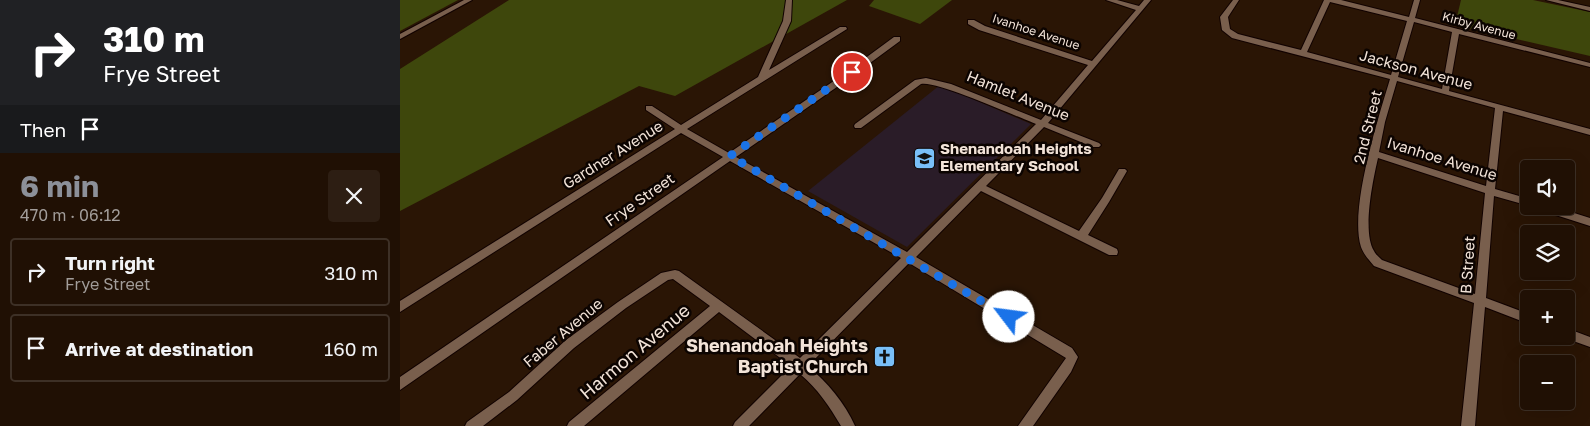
<!DOCTYPE html>
<html lang="en">
<head>
<meta charset="utf-8">
<style>
  body { margin:0; font-family:"Golos Text",sans-serif; background:#2d1e13; color:#f1f3f6; height:100vh; display:flex; flex-direction:column; font-size:19px; white-space:nowrap }
  * { box-sizing:border-box; margin:0 }
  p { font-size:16px; color:#a29d9a }
  .icon { flex:none; width:28px; height:28px; fill:none; stroke:currentColor; stroke-width:2; stroke-linecap:round; stroke-linejoin:round }
  .map { position:relative; flex:1; overflow:hidden }
  .panel { display:flex; flex-direction:column; background:#201004; width:400px }
  .panel>* { flex:none }
  .top-card { background:#202124; color:#fff; overflow:hidden }
  .controls { position:absolute; left:1120px; top:160px; display:grid; gap:10px }
  .controls a { display:grid; place-items:center; width:55px; height:55px; border-radius:5px; background:#201004; box-shadow:0 5px 20px #0002,0 0 0 1px #3d3026; font-size:25px }
  .pin { position:absolute; display:grid; place-items:center; width:42px; height:42px; color:#fff; margin:-21px; border:2px solid #fff; border-radius:50%; box-shadow:0 1px 5px #0007 }
  .me { position:absolute; width:55px; margin:-28px; rotate:300deg; stroke-linejoin:round; filter:drop-shadow(0 0 4px #0008) }
  .turn { display:flex; align-items:center; gap:18px; height:105px; padding:0 20px; font-size:22px }
  .turn .icon { width:65px; height:65px; stroke-width:2.5 }
  .turn b { display:block; font-size:35px; line-height:42px }
  .then { display:flex; align-items:center; height:48px; padding:0 20px; background:#0003; gap:10px; font-size:19px }
  .round { display:grid; place-items:center; flex:none; width:52px; height:52px; border-radius:5px; background:#2d1e13 }
  .headline { display:flex; align-items:center; justify-content:space-between; height:85px; padding:0 20px }
  h1 { font-size:30px; font-weight:700; line-height:38px; color:#8c9099 }
  ul { padding:0; list-style:none }
  li { display:flex; align-items:center; gap:15px; height:68px; margin:0 10px 8px; padding:0 10px; border:2px solid #3d3026; border-radius:5px }
  li div { flex:1 }
  li b { display:block; font-size:19px }
  li em { font-style:normal }
  main { display:flex; flex:1; min-height:0 }
  .map>svg:first-child { display:block }
  .education { fill:#2a1c28 }
  .forest { fill:#3e470c }
  .lines { fill:none; stroke-linecap:round; stroke-linejoin:round }
  .minor-casing { stroke:#110200; stroke-width:2 }
  .minor { fill:#795f4d; fill-rule:evenodd }
  .route { stroke:#1a73e8; stroke-width:9; stroke-dasharray:0 16.2 }
  .labels { text-anchor:middle; stroke-width:5; stroke-linejoin:round; paint-order:stroke }
  .far-street-label { font-size:12px; fill:#f2e3d8; stroke:#0c0401 }
  .street-label { font-size:15px; fill:#f2e3d8; stroke:#0c0401 }
  .poi-label { font-size:15px; font-weight:bold; fill:#f2e3d8; stroke:#0c0401; text-anchor:start }
  .near-poi-label { font-size:18px; font-weight:bold; fill:#f2e3d8; stroke:#0c0401; text-anchor:end }
  .near-street-label { font-size:18px; fill:#f2e3d8; stroke:#0c0401 }
</style>
</head>
<body>
<main>
<section class="panel">
<div class="top-card">
<div class="turn"><svg class="icon" aria-label="right" viewBox="0 0 24 24"><path d="M7 20v-9h11M14 6l5 5-5 5"/></svg><div><b>310 m</b>Frye Street</div></div>
<div class="then">Then<svg class="icon" aria-label="arrive" viewBox="0 0 24 24"><path d="M6 21V4h12l-3 4 3 4H6"/></svg></div>
</div>
<div class="headline"><div><h1>6 min</h1><p>470 m · 06:12</p></div><a class="round"><svg class="icon" aria-label="close" viewBox="0 0 24 24"><path d="M6 6l12 12M18 6L6 18"/></svg></a></div>
<ul>
<li><svg class="icon" aria-label="right" viewBox="0 0 24 24"><path d="M7 20v-9h11M14 6l5 5-5 5"/></svg><div><b>Turn right</b><p>Frye Street</p></div><em>310 m</em></li>
<li><svg class="icon" aria-label="arrive" viewBox="0 0 24 24"><path d="M6 21V4h12l-3 4 3 4H6"/></svg><div><b>Arrive at destination</b></div><em>160 m</em></li>
</ul>
</section>
<div class="map">
<svg width="1190" height="426" viewBox="0 0 1190 426">
  <rect width="100%" height="100%" fill="#2a1505"/>
  <!-- education -->
  <path class="education" d="M540,85L631,124L507,247L408,191Z"/>
  <!-- forest -->
  <g class="forest">
    <path d="M0,0H58L0,31Z"/>
    <path d="M109,0H447L275,96L239,86L0,211V69Z"/>
    <path d="M474,0H552L520,24L469,6Z"/>
    <path d="M1061,0H1133L1190,12V56L1055,25Z"/>
  </g>
  <g class="lines">
    <defs>
      <g id="minor">
        <path d="M64,0H72L0,39V34Z"/>
        <path d="M386,0H392L391,21L369,70L440,27H446L447,29L287,129L329,153L441,76L494,37H500V41L447,80L336,157L507,252L636,124C617,117 536,80 521,84L461,128H455L454,126L455,124L515,80L526,78L551,84L641,120L688,65L579,30L568,24V20H574L585,26L692,61L736,10L706,0H717L739,6L744,0H751L648,123L699,143L701,145L699,147H693L644,127L586,186L679,231L702,198L719,169H725L727,171L709,202L688,235L717,249L718,252L717,255H709L581,191L516,257L672,348L678,357L671,372L633,426H618L666,358L509,263L408,366C427,382 445,403 455,426H441C429,406 418,389 400,374L349,426H333L335,422L391,366L319,312L184,426H167L169,422L310,306L273,279L268,280L226,308L174,348L117,400L83,426H65L67,422L109,392L166,340L218,302L261,273L275,270L279,271L400,358L501,258L330,161L0,390V377L323,157L281,133L0,312V301L275,129L246,110V106H252L281,125L358,77L383,21Z"/>
        <path d="M833,0H839L828,17L830,29L838,34L901,50L924,0H941L1009,17L1014,0H1020L1015,18L1190,63V67L1059,34L1049,91L1190,129V135L1103,111L1095,189L1129,199L1130,206L1094,196L1086,298L1129,314V324L1085,307L1075,426H1061L1074,303L974,266C969,260 964,255 961,247C949,209 978,119 990,79L832,38L822,30L820,17ZM930,2L1007,21L991,75L907,52ZM1014,22L1052,32L1042,89L998,77ZM997,81L1095,108L1086,186L979,152L985,122ZM978,158L1085,193L1075,294L982,260C979,257 976,255 974,251C962,232 973,180 978,158Z"/>
        <path d="M1146,0H1158L1190,7V11Z"/>
        <path d="M1135,206H1152L1190,218V226L1137,209Z"/>
        <path d="M1166,328L1190,337V347L1162,337L1166,336Z"/>
      </g>
    </defs>
    <!-- minor casing -->
    <use href="#minor" class="minor-casing"/>
    <!-- minor -->
    <use href="#minor" class="minor"/>
  </g>
  <g class="lines">
    <!-- route -->
    <path class="route" d="M452,72L330,156L609,317"/>
  </g>
  <!-- icons -->
  <defs>
    <symbol id="school-square" viewBox="-11 -11 22 22"><rect x="-9" y="-9" width="18" height="18" rx="4" fill="#79bff8" stroke="#0c0401"/><path d="M0-5L7-2L0 1L-7-2ZM-4 1L0 2.5L4 1V4Q0 6-4 4Z" fill="#111"/></symbol>
    <symbol id="church-square" viewBox="-11 -11 22 22"><rect x="-9" y="-9" width="18" height="18" rx="4" fill="#79bff8" stroke="#0c0401"/><path d="M-1.2-6h2.4v3.5h3.3v2.4h-3.3V6h-2.4V-.1h-3.3v-2.4h3.3Z" fill="#111"/></symbol>
  </defs>
  <g fill-rule="evenodd">
    <use href="#school-square" x="512" y="146" width="25" height="25"/>
    <use href="#church-square" x="472" y="344" width="25" height="25"/>
  </g>
  <g class="labels">
    <!-- far-street labels -->
    <g class="far-street-label">
      <text transform="translate(1079 26) rotate(15)" y="4">Kirby Avenue</text>
      <text transform="translate(636 32) rotate(18)" y="4">Ivanhoe Avenue</text>
    </g>
    <!-- street labels -->
    <g class="street-label">
      <text transform="translate(1016 70) rotate(15)" y="5">Jackson Avenue</text>
      <text transform="translate(618 96) rotate(22)" y="5">Hamlet Avenue</text>
      <text transform="translate(968 127) rotate(-76)" y="5">2nd Street</text>
      <text transform="translate(213 155) rotate(-32)" y="5">Gardner Avenue</text>
      <text transform="translate(1042 159) rotate(17)" y="5">Ivanhoe Avenue</text>
      <text transform="translate(240 200) rotate(-35)" y="5">Frye Street</text>
      <text transform="translate(1068 265) rotate(-86)" y="5">B Street</text>
      <text transform="translate(163 333) rotate(-40)" y="5">Faber Avenue</text>
    </g>
    <!-- poi labels -->
    <g class="poi-label">
      <text x="540" y="154">Shenandoah Heights<tspan x="540" dy="17">Elementary School</tspan></text>
    </g>
    <!-- near-poi labels -->
    <g class="near-poi-label">
      <text x="468" y="352">Shenandoah Heights<tspan x="468" dy="21">Baptist Church</tspan></text>
    </g>
    <!-- near-street labels -->
    <g class="near-street-label">
      <text transform="translate(235 352) rotate(-40)" y="6">Harmon Avenue</text>
    </g>
  </g>
</svg>
<div class="controls">
<a><svg class="icon" aria-label="sound" viewBox="0 0 24 24"><path d="M4 9h4l5-4v14l-5-4H4zM17 9q2 3 0 6"/></svg></a>
<a><svg class="icon" aria-label="layers" viewBox="0 0 24 24"><path d="M12 4l9 5-9 5-9-5zM3 14l9 5 9-5"/></svg></a>
<a>+</a>
<a>−</a>
</div>
<div class="pin" style="left:452px;top:72px;background:#d93025"><svg class="icon" aria-label="arrive" viewBox="0 0 24 24"><path d="M6 21V4h12l-3 4 3 4H6"/></svg></div>
<svg class="me" style="left:609px;top:317px" viewBox="-20 -20 40 40"><circle r="19" fill="#fff"/><path d="M0-13L10 11 0 6-10 11z" fill="#1a73e8"/></svg>
</div>
</main>
</body>
</html>
